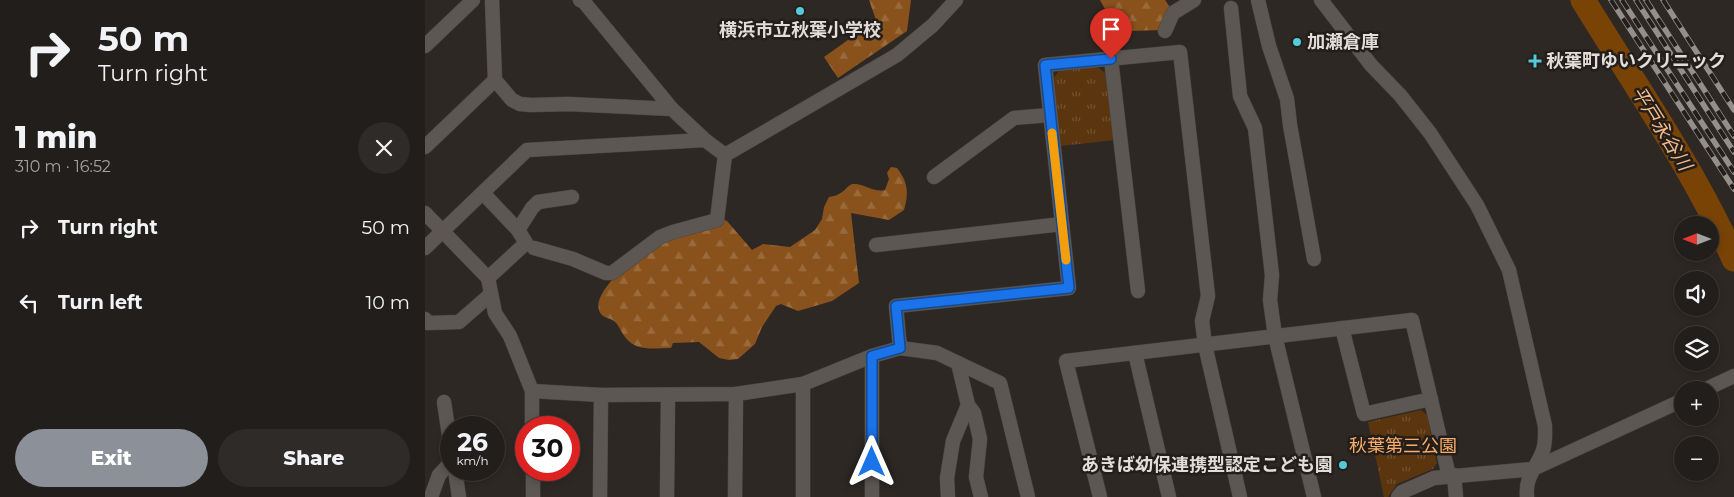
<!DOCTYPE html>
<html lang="en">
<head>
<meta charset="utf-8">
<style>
  body { margin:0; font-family:Montserrat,"Noto Sans JP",sans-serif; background:#2e2b28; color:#f1f3f6; height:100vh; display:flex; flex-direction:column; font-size:19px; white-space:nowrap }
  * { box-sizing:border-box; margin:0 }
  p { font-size:16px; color:#a2a2a3 }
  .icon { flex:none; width:28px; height:28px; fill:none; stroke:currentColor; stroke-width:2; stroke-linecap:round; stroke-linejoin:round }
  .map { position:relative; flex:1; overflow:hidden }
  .drawer { display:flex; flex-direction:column; background:#221e1b; width:425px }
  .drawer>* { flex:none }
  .banner { background:#221e1b; color:#f1f3f6; overflow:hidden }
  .needle { width:32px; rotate:270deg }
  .buttons { position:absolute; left:1249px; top:216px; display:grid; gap:10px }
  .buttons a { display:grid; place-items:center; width:45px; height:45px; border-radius:50%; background:#221e1b; box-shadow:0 2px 8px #0003,0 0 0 1px #3f3c3a; font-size:25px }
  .speed { position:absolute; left:15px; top:416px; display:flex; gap:10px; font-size:25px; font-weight:700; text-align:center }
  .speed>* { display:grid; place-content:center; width:65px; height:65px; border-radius:50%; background:#221e1b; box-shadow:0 2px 8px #0003,0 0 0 1px #3f3c3a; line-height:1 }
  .speed small { font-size:12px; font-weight:400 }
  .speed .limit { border:8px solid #d22; background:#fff; color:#111 }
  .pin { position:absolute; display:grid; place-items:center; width:42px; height:42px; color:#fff; margin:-51px -21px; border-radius:50% 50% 50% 0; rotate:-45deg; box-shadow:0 0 5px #0007 }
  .pin .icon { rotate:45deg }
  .me { position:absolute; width:55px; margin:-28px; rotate:0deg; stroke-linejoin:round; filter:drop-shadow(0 0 4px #0008) }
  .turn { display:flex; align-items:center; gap:18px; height:105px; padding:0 15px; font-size:22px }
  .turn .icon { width:65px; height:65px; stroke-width:2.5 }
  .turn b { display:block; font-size:35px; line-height:42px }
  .round { display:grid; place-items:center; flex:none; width:52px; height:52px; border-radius:26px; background:#2e2b28 }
  .headline { display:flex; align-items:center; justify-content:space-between; height:85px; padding:0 15px }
  h1 { font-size:30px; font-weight:800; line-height:38px }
  .button { display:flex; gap:10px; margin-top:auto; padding:10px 15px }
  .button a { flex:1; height:58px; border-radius:30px; background:#8c9099; color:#fff; font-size:20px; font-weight:800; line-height:58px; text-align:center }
  .button a+a { background:#2e2b28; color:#f1f3f6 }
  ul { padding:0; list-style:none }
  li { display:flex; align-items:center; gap:15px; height:75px; padding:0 15px }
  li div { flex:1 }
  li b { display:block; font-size:19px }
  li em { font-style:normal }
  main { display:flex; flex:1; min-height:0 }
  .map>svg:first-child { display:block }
  .forest { fill:url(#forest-firs) }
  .park { fill:url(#park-tufts) }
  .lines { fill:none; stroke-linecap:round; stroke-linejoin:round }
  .river { stroke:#794306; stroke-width:25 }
  .minor-casing { stroke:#4a4642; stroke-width:15 }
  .minor { stroke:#5d5753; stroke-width:14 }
  .rail-casing { stroke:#948f8c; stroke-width:5.5 }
  .rail { stroke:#231e1a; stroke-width:4; stroke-dasharray:11; stroke-linecap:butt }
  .route-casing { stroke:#114b97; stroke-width:12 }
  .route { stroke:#1a73e8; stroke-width:9 }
  .slow { stroke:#f59e0b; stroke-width:9 }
  .poi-dot { fill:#53cbdb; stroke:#231e1a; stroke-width:2 }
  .labels { text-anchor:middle; stroke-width:5; stroke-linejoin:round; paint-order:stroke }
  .poi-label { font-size:18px; font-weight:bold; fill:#e1ddda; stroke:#231e1a; text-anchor:start }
  .park-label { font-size:18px; fill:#f9ad69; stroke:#231e1a }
  .water-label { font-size:19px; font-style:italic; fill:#f3b989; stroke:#231e1a }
</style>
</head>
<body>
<main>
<section class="drawer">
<div class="banner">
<div class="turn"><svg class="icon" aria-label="right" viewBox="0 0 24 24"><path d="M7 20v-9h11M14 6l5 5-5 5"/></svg><div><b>50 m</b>Turn right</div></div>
</div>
<div class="headline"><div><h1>1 min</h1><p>310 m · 16:52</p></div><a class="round"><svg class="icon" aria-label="close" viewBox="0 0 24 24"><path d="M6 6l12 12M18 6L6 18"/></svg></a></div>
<ul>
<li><svg class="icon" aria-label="right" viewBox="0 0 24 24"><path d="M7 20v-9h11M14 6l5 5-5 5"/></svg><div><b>Turn right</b></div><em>50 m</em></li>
<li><svg class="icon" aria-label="left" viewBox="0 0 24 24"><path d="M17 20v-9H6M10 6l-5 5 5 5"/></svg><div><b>Turn left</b></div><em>10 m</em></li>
</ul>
<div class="button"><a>Exit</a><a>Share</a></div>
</section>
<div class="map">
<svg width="1309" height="497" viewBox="0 0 1309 497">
  <defs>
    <pattern id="forest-firs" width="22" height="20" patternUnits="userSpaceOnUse" patternTransform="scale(1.25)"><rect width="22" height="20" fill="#89521c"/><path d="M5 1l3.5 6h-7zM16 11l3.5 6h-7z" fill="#996a3c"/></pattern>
    <pattern id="park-tufts" width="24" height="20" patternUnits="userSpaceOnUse" patternTransform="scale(1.25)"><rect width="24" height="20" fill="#5b350e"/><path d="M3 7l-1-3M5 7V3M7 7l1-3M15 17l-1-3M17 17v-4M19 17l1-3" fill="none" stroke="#725230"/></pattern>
  </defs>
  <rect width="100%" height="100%" fill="#2d2824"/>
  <!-- forest -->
  <g class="forest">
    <path d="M444,0H486L482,31L413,78L399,57L451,20Z"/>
    <path d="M675,0H740L747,10L737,30L705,31L704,26C685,22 684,16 675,0Z"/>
    <path d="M466,167L472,168C483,182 484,193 479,210L464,220L426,213L434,283L407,301L373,311L356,304L351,306L337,327L330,344L313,359L304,360L294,358L274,342L248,343L246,348C230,348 211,352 200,337C196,332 194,325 189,321C185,318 179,318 176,314C160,293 222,247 238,239C257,231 277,225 296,218L302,221L327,250L338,244L365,247L390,230L397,219L399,207L404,197C420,195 421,185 428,184C439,183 448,193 460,190L464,179L462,173Z"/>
  </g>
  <!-- park -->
  <g class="park">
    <path d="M671,66L680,73L690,140L636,146L628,79L634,71Z"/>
    <path d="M996,410L1002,415L1012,463L1008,469L972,484L963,497H959L943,422Z"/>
  </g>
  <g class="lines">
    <!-- river -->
    <path class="river" d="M1158,0C1210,85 1268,168 1309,259"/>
    <defs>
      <g id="minor">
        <path d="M67,0L70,80L87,100L95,104L106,105L143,104L247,109"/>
        <path d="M155,0L159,2L247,109L280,140"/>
        <path d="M833,0L844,46L862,99L865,125L889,259"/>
        <path d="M896,0L946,65L975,95L1005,133L1052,205L1084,270L1120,426C1120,435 1121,445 1117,453C1110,470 1100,477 1102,497"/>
        <path d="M806,8L815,96L830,128L847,275L845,300L850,336L889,497"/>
        <path d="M740,31L748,13L769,0"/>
        <path d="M0,46L48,0"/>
        <path d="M686,59L713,291"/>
        <path d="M0,147L70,80"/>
        <path d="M509,177L589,118L625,115"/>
        <path d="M58,193L93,230L101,243L63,278"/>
        <path d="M0,213L63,278L70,313L85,336L107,391V428"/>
        <path d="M93,230L107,208L113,202L147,197"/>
        <path d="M451,245L637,224"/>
        <path d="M0,248L102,150L280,140L300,155L472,55L508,25L531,0"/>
        <path d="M109,248L148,259L181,273H187L235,237L248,232L292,220L300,155"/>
        <path d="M0,319L3,323L34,322L66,294"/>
        <path d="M917,328L939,414L1006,399"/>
        <path d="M475,348L471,306L644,288L620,65L755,52L783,296L777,321L780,345L815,497"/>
        <path d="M710,353L744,497"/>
        <path d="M447,356V497"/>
        <path d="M533,363L543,405L549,413L555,439L551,477L556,497"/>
        <path d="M1279,390L1309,376"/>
        <path d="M107,391L176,395L311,394L378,384L447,356L475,348L512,353L575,383L603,497"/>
        <path d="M19,402L26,448"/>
        <path d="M30,470L34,497"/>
        <path d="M108,470V497"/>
        <path d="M1029,475L1031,497"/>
        <path d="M6,497L14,475L26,462"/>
        <path d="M175,497L176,395"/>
        <path d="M242,497L243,395"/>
        <path d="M310,497L311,394"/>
        <path d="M378,497V384"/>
        <path d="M523,497L522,478L528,441L543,405"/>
        <path d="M675,497L641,361L987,320L1024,476"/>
        <path d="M973,497L977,492L1009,478L1108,469L1258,400"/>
      </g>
    </defs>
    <!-- minor casing -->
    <use href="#minor" class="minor-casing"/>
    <!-- minor -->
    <use href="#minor" class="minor"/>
    <defs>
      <g id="rail">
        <path d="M1186,0L1309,189"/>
        <path d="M1197,0L1309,172"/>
        <path d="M1211,0L1309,152"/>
        <path d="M1221,0L1309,136"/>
        <path d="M1238,0L1309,110"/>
      </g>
    </defs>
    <!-- rail casing -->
    <use href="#rail" class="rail-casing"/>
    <!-- rail -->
    <use href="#rail" class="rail"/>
  </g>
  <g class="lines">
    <defs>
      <path id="route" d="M447,462V356L475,348L471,306L644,288L620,65L686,59"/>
    </defs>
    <!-- route casing -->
    <use href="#route" class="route-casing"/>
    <!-- route -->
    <use href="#route" class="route"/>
    <!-- slow -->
    <path class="slow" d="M627,133L641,260"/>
  </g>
  <!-- markers -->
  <g class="poi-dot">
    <circle cx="375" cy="11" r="5"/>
    <circle cx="872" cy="42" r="5"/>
    <path d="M1107.5 53.5h5v5h5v5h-5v5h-5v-5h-5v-5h5z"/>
    <circle cx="918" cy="465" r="5"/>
  </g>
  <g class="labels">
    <!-- poi labels -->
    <g class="poi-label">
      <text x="375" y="36" text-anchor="middle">横浜市立秋葉小学校</text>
      <text x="882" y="48">加瀬倉庫</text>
      <text x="1121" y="67">秋葉町ゆいクリニック</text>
      <text x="908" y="471" text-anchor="end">あきば幼保連携型認定こども園</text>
    </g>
    <!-- park labels -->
    <g class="park-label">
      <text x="978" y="452">秋葉第三公園</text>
    </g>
    <!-- water labels -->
    <g class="water-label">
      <text transform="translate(1237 128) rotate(58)" y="7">平戸永谷川</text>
    </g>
  </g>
</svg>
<div class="buttons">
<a><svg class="needle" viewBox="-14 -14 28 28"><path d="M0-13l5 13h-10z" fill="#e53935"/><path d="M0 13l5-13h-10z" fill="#a2a2a3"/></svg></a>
<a><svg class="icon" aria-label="sound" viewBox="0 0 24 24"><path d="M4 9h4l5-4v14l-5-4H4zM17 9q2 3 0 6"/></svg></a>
<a><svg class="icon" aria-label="layers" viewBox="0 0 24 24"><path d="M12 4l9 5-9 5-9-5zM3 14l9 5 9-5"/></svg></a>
<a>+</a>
<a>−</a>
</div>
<div class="speed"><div>26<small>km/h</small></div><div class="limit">30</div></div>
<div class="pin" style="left:686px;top:59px;background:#d93025"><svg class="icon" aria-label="arrive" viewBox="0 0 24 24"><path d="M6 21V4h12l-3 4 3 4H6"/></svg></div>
<svg class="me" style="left:447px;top:462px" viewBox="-20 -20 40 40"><path d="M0-17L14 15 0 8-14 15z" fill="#1a73e8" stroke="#fff" stroke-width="4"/></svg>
</div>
</main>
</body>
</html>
